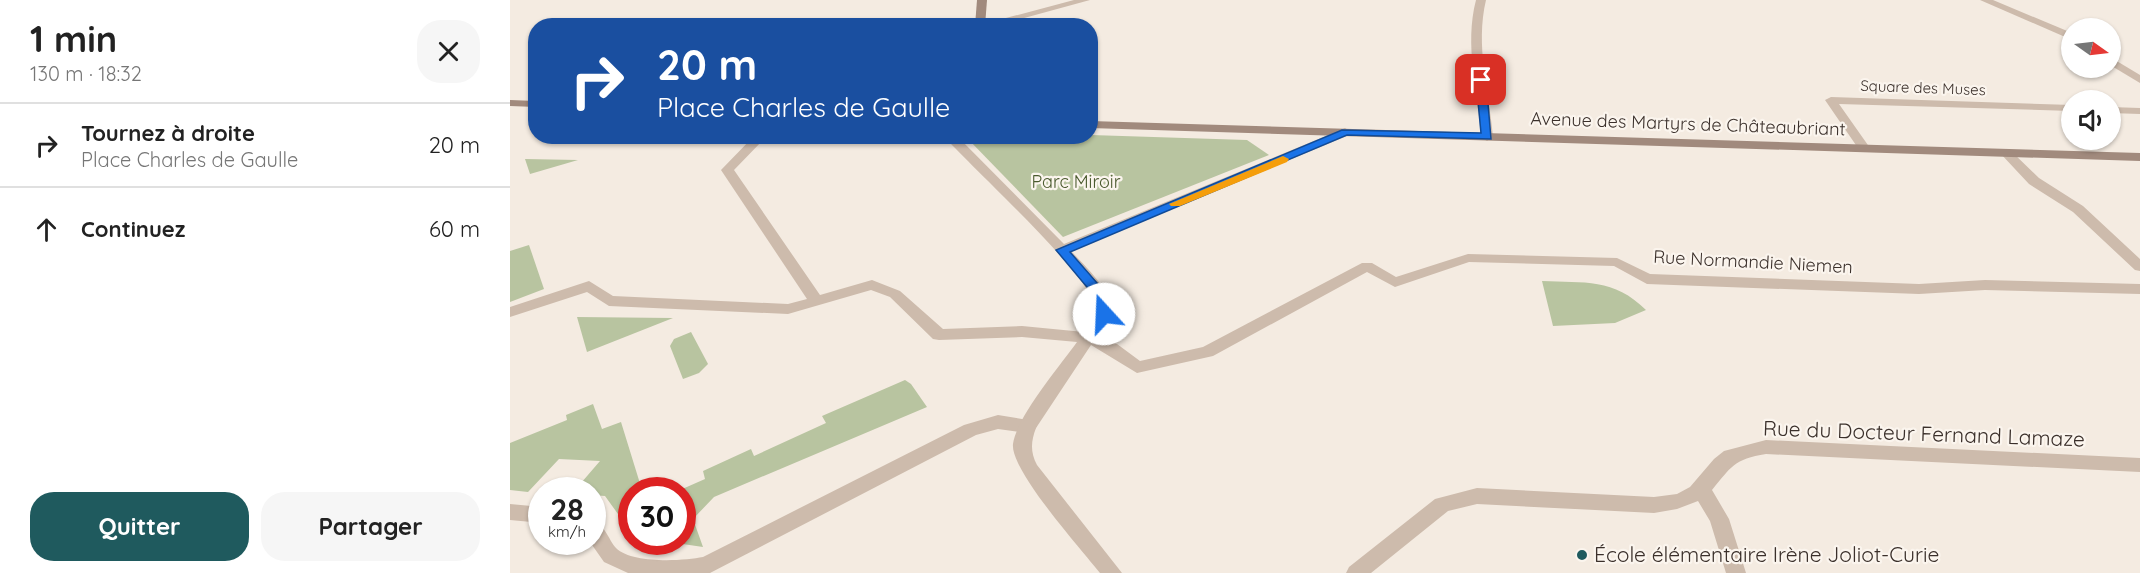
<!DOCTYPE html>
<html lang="fr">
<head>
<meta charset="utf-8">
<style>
  body { margin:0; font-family:Quicksand,sans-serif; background:#f6f6f6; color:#222; height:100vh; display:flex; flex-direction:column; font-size:22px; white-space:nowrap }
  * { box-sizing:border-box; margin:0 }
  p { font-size:20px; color:#767676 }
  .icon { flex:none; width:33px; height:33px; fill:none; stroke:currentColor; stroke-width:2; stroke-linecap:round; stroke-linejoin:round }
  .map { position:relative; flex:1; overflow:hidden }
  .panel { display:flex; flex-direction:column; background:#fff; width:510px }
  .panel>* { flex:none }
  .banner { position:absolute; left:18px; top:18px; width:570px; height:126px; border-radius:24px; box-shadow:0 2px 4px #0004; background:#1a4fa0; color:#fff; overflow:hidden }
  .needle { width:39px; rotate:104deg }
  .fabs { position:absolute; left:1551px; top:18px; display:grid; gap:12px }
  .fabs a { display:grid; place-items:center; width:60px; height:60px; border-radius:50%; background:#fff; box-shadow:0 2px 4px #0004; font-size:30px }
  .speed { position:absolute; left:18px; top:477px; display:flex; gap:12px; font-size:30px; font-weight:700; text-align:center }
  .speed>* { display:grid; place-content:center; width:78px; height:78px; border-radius:50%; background:#fff; box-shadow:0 2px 4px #0004; line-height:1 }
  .speed small { font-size:15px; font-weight:400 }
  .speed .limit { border:9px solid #d22; background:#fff; color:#111 }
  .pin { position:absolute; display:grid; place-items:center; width:51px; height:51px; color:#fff; margin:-26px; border-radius:12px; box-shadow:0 3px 9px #0006 }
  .me { position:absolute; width:66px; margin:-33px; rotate:340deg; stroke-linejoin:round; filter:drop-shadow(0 0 4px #0008) }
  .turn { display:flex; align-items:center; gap:21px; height:126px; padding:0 30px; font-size:27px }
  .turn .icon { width:78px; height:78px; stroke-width:2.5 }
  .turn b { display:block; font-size:42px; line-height:51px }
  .round { display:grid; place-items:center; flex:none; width:63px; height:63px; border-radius:24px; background:#f6f6f6 }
  .overview { display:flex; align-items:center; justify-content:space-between; height:102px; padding:0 30px }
  h1 { font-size:36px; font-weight:700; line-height:45px }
  .cta { display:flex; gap:12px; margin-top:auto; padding:12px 30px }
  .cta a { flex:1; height:69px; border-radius:24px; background:#1f5a5e; color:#fff; font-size:24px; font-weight:700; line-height:69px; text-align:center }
  .cta a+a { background:#f6f6f6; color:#222 }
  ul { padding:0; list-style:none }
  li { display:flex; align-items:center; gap:18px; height:84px; padding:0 30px; border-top:2px solid #e0e0e0 }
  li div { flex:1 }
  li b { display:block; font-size:22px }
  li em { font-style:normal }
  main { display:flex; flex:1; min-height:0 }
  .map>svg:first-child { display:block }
  .green { fill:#b8c4a0 }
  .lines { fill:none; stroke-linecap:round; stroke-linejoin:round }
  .lane { fill:#cdbbac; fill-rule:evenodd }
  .street { fill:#cdbbac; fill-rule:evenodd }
  .secondary { fill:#a18a7d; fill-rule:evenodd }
  .route { fill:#1a73e8; stroke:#114b97; stroke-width:1.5 }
  .slow { fill:#f59e0b }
  .poi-dot { fill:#1f5a5e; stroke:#fbf5ee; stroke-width:2 }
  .labels { text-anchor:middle; stroke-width:4.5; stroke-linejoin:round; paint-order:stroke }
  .far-street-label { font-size:15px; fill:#3b302b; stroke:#fbf5ee }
  .street-label { font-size:18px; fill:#3b302b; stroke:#fbf5ee }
  .park-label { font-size:18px; fill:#4a5a2e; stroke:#fbf5ee }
  .near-street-label { font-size:21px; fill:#3b302b; stroke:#fbf5ee }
  .near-poi-label { font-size:21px; fill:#3b302b; stroke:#fbf5ee; text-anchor:start }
</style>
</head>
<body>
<main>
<section class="panel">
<div class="overview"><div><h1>1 min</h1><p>130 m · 18:32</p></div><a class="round"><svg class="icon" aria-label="close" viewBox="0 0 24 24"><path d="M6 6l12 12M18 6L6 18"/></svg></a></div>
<ul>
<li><svg class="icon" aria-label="right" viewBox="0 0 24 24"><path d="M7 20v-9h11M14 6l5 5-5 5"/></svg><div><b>Tournez à droite</b><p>Place Charles de Gaulle</p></div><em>20 m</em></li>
<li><svg class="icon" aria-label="ahead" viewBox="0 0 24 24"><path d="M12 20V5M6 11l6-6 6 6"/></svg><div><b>Continuez</b></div><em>60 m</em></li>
</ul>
<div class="cta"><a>Quitter</a><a>Partager</a></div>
</section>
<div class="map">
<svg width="1630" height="573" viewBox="0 0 1630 573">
  <rect width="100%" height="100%" fill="#f4ebe1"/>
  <!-- green -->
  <g class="green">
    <path d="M581,135L737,140L759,155L553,237L457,138Z"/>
    <path d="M15,159L68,160L20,174Z"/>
    <path d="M19,245L34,289L0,302V251Z"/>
    <path d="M1032,281C1074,283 1104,278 1136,310L1105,323L1043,326Z"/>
    <path d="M67,317L163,318L77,352Z"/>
    <path d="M181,332L198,364L189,373L173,379L160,346L164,339Z"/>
    <path d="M395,380L401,384L417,407L204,497L183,519L193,547L159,542H172V490H170L195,479L193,471L241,449L244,456L316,423L312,416Z"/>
    <path d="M83,404L92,429L111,422L132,490H122L121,532L95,496L83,495L82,490H65L90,461L49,459L18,492L0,490V443L57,420L56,415Z"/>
  </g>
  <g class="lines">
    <!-- lane -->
    <g class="lane">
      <path d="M1321,97L1562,105V111L1329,104L1360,148L1354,152L1350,151L1315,100Z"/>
      <path d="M1600,107L1630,108V114L1600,113Z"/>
      <path d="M488,415L524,421L527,426L524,431L518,433L488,429L466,435L200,573H118L94,562L80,542H82V520C95,524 98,539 106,548C122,564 173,561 193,557L454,425Z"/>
      <path d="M0,504L32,507V523L0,520Z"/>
    </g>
    <!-- street -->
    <g class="street">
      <path d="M564,0H580L485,26H466Z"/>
      <path d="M966,0H976C965,46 979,91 983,137L977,141L971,137C968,91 954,46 966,0Z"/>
      <path d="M1470,0H1483L1562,33V40Z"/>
      <path d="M1600,57L1630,75V83L1600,65Z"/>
      <path d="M835,128L841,132L839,135L561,251C573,264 608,296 601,316C598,323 591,330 587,336L607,344L630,361L693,347L852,263H862L886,277L958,254L1107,258L1140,274L1409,284L1475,280L1630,284V294L1475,290L1409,294L1137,284L1104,266L959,262L885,287L857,272L703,356L627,373L581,345L526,428C521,441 520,452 527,465L612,573H590C571,549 500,470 503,444C507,416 550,366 567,342L512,337L429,340L423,339L380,297L361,290L278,314L99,306L77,292L0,317V307L79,281L103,296L278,304L297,299L211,170L244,136H257L224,170L310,295L362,280L367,282L390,291L433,329L512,326L574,332C577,327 585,319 586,313C592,284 458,165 434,136H447L554,244Z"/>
      <path d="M1496,149L1500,150L1529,178L1573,206L1630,259V271L1625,270L1563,212L1519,184L1490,153Z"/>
      <path d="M1256,440L1630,458V472L1256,454C1224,459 1221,467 1202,490L1219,519L1236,573H1216L1200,521L1188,501L1167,509L1144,513L967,504L938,511L861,573H836L839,567L925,499L967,488L1144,497L1167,494L1180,487L1204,459L1214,451Z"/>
    </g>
    <!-- secondary -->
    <g class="secondary">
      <path d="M467,0H477L475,26H465Z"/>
      <path d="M0,100L26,101V107L0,106Z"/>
      <path d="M580,121L1630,153V161L580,128Z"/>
    </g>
  </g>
  <!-- route -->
  <path class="route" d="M971,77L976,80L981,139L837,135L560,252L595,292L601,314L599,317H589L582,293L546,250L832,130L971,133L966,80Z"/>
  <!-- slow -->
  <path class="slow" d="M773,156L779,159L777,162L670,206H661L659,204Z"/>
  <!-- markers -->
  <circle class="poi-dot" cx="1072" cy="555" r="6"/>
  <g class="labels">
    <!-- far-street labels -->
    <g class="far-street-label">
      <text transform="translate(1413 88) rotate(2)" y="5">Square des Muses</text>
    </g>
    <!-- street labels -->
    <g class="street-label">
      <text transform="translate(1178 124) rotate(2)" y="6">Avenue des Martyrs de Châteaubriant</text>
      <text transform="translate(1243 262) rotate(3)" y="6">Rue Normandie Niemen</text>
    </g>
    <!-- park labels -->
    <g class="park-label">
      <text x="566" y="188">Parc Miroir</text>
    </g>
    <!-- near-street labels -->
    <g class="near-street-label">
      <text transform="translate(1414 434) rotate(2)" y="7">Rue du Docteur Fernand Lamaze</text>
    </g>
    <!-- near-poi labels -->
    <g class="near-poi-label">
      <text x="1084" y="562">École élémentaire Irène Joliot-Curie</text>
    </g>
  </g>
</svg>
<div class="fabs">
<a><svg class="needle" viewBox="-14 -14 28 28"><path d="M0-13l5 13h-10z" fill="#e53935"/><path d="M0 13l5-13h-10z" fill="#767676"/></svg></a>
<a><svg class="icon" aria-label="sound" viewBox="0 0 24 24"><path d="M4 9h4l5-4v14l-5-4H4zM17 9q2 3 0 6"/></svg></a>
</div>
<div class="speed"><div>28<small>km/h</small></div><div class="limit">30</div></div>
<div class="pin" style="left:971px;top:80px;background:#d93025"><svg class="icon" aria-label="arrive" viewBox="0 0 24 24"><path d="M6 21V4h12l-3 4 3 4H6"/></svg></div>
<svg class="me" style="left:594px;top:314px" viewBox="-20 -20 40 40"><circle r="19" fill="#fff"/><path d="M0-13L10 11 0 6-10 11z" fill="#1a73e8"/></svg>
<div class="banner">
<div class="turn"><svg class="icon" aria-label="right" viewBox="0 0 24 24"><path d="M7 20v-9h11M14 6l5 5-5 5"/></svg><div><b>20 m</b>Place Charles de Gaulle</div></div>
</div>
</div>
</main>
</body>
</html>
